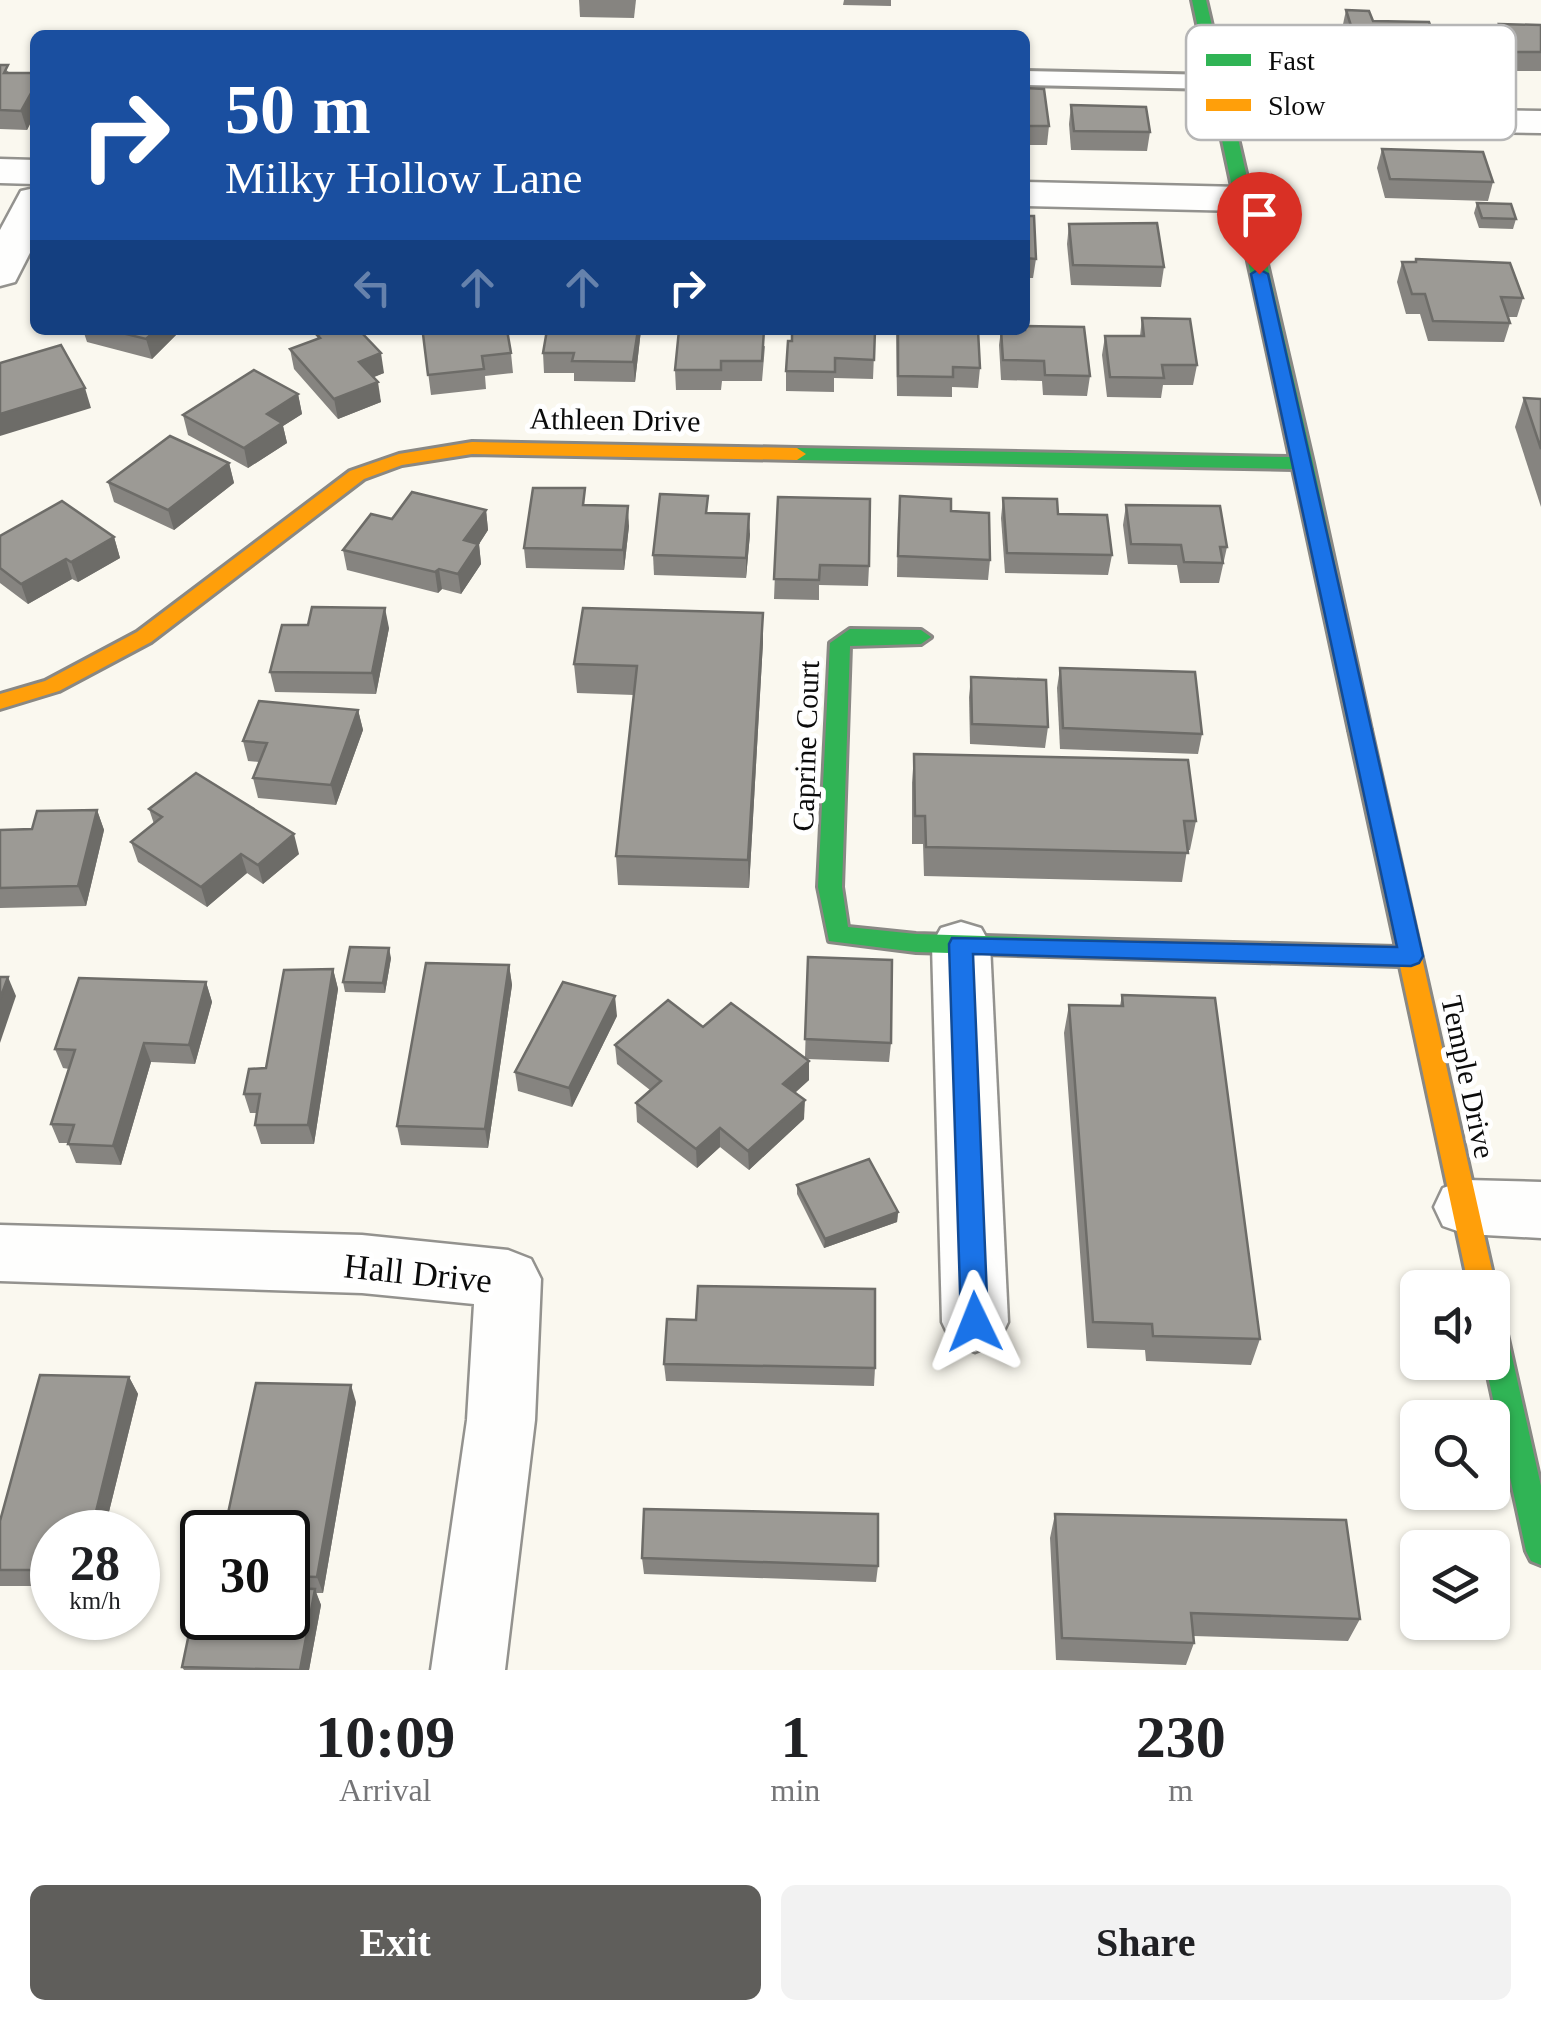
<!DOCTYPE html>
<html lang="en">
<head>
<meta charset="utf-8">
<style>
  body { margin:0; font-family:Georgia,serif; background:#f2f2f2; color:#202124; height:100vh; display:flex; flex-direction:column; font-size:38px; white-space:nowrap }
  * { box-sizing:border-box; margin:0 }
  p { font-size:32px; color:#757577 }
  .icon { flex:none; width:55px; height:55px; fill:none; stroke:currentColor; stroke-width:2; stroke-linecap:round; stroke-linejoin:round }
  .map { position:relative; height:1670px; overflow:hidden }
  .sheet { display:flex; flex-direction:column; background:#fff; flex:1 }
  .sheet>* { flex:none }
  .banner { position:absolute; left:30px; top:30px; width:1000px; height:305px; border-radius:15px; box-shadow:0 2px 8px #0004; background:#1a4fa0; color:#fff; overflow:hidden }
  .buttons { position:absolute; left:1400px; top:1270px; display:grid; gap:20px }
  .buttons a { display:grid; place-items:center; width:110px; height:110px; border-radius:15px; background:#fff; box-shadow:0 2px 8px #0004; font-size:50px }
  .speed { position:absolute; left:30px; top:1510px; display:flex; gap:20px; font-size:50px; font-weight:700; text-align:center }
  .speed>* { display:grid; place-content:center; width:130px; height:130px; border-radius:50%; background:#fff; box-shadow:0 2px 8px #0004; line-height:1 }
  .speed small { font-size:25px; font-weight:400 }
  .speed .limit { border:5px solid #111; border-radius:15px; background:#fff; color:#111 }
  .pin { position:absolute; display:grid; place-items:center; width:85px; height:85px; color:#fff; margin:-102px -42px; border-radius:50% 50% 50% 0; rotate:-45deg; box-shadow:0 0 10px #0007 }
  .pin .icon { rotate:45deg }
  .me { position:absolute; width:110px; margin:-55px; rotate:358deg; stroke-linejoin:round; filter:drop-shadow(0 0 8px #0008) }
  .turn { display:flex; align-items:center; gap:35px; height:210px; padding:0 30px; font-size:45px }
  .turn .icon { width:130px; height:130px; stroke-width:2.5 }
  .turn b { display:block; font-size:70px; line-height:85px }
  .lanes { display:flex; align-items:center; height:95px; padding:0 30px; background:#0003; justify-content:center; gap:50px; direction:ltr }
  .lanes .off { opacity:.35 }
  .eta { display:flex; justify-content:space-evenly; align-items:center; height:170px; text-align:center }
  .eta b { font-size:60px; font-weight:700; line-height:70px }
  .cta { display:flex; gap:20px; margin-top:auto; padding:20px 30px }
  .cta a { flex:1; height:115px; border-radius:15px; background:#5f5e5b; color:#fff; font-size:40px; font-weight:700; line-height:115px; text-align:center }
  .cta a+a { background:#f2f2f2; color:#202124 }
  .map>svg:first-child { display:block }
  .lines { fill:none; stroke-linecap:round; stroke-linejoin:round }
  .lane-casing { stroke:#93928e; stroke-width:6 }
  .street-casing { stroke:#93928e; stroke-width:5 }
  .fast-casing { stroke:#898884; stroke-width:6 }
  .slow-casing { stroke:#898884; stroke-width:6 }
  .lane { fill:#fefefd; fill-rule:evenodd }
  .street { fill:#fefefd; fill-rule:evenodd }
  .fast { fill:#30b455; fill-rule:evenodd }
  .slow { fill:#ff9f0a; fill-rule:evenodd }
  .wall { fill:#868480 }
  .shaded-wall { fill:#6d6c68 }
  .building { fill:#9c9a95; stroke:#6d6c68; stroke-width:2.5 }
  .route { fill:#1a73e8; stroke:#114b97; stroke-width:2.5 }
  .labels { text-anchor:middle; stroke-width:10; stroke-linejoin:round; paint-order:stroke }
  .street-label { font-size:30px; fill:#0b0b0b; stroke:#fff }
  .near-street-label { font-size:35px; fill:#0b0b0b; stroke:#fff }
  .key { fill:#fff; stroke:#b6b6b6; stroke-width:2.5 }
  .key-label { font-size:28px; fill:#0b0b0b }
</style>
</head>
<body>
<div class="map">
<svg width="1541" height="1670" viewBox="0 0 1541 1670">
  <rect width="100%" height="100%" fill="#faf8ef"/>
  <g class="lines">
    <defs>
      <path id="lane" d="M1025,71L1216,75L1227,82L1216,89L1025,85Z"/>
      <g id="street">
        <path d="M1223,106L1541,111V133L1223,128L1210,125L1204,117L1210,109Z"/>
        <path d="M0,159L35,160V184L0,183Z"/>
        <path d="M1025,182L1242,187L1256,191L1262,199L1256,207L1242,211L1025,206Z"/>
        <path d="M35,188V243L15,282L0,286V230L21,191Z"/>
        <path d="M961,922L981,928L990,944L1008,1322L998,1343L975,1352L952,1343L942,1322L932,944L941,928Z"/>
        <path d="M1466,1180L1541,1182V1238L1466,1234L1443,1226L1434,1207L1443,1188Z"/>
        <path d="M0,1225L362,1235L508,1250L531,1259L541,1279L535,1420L505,1670H431L467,1420L474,1304L362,1293L0,1281Z"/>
      </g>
      <g id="fast">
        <path d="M1192,0H1206L1313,463L1371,730L1360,738L1349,730L1293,469L797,460L788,454L797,448L1290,457Z"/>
        <path d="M850,629L921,630L931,637L921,644L850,646L842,887L848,927L916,934L1117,940L1125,942L1129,949L1125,956L1117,958L916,952L829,941L818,887L830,643Z"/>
        <path d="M1492,1318L1502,1321L1506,1330L1541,1486V1565L1531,1561L1526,1551L1485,1362H1492Z"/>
      </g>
      <g id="slow">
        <path d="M472,442L797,448L806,454L797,460L472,454L402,465L364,479L151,642L59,691L0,709V694L45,681L137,632L350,471L399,454Z"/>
        <path d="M1360,722L1371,730L1496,1288L1492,1296V1288H1469L1400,966L1117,958L1109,956L1105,949L1109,942L1117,940L1396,947L1349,730Z"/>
      </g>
    </defs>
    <!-- lane casing -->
    <use href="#lane" class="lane-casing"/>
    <!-- street casing -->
    <use href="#street" class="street-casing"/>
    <!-- fast casing -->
    <use href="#fast" class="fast-casing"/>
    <!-- slow casing -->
    <use href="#slow" class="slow-casing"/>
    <!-- lane -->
    <use href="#lane" class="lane"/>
    <!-- street -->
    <use href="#street" class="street"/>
    <!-- fast -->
    <use href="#fast" class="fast"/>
    <!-- slow -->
    <use href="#slow" class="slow"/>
  </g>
  <!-- wall -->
  <g class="wall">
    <path d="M579,0H636L634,18L580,17Z"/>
    <path d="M844,0H891V6L843,5Z"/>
    <path d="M1346,10L1439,49L1434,68L1354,67L1342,29Z"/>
    <path d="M1499,24L1541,25V71H1505L1494,43Z"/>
    <path d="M0,65L10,73H35V114L27,130L0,129Z"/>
    <path d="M1025,88L1049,126L1047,145H1025Z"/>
    <path d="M1071,105L1150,132L1147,151L1071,150L1069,124Z"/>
    <path d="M1382,149L1493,182L1488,201L1385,198L1377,168Z"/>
    <path d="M1477,203L1516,219L1513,229L1479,228L1474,213Z"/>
    <path d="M1025,216L1036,259L1033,278H1025Z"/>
    <path d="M1069,224L1164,267L1161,287L1071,285L1067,244Z"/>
    <path d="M1416,259L1523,298L1517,317H1508L1510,323L1504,342L1428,341L1420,314H1406L1397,282L1402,262H1415Z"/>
    <path d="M1142,318L1197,365L1193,385H1163L1161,398L1107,397L1102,355L1105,336H1140Z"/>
    <path d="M83,330H181L152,359L87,342Z"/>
    <path d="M547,330H641L635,382L574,381V373H544L543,353Z"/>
    <path d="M875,330L873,379L834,378V392L786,391V371Z"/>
    <path d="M896,330H978L980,368L978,388L952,387V397L897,396Z"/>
    <path d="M1001,330H1025L1090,376L1087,396L1043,395L1042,381L1001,380L999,345Z"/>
    <path d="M423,334L511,353L513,373L485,376L486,389L431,395Z"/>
    <path d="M317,335L384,373L373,377L381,402L338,419L294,369L290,349L318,339Z"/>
    <path d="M765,346L762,381H722L721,390H676L675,370Z"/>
    <path d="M298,394L302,414L283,426L287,443L248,468L188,435L183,415Z"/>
    <path d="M1524,398L1541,399V507L1515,427Z"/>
    <path d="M229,463L234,483L174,530L114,502L108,482Z"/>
    <path d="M778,497L869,566L868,586L819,585V600L774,599Z"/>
    <path d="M1003,498L1058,514L1112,555L1108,575L1005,573L1001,518Z"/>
    <path d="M586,505L629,526L624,570L526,568L524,548Z"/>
    <path d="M1126,505L1227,547L1219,583H1180L1177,565L1128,564L1123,525Z"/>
    <path d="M486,510L488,530L479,544L481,564L461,594L442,589L438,593L347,570L343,550L392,519Z"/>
    <path d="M951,511L990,560L988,580L897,577L898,517Z"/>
    <path d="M709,513L750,534L746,578L654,575L653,555Z"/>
    <path d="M0,536L114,537L120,558L78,582L72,579L28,604L0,583Z"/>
    <path d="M389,628L376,694L275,692L270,672Z"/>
    <path d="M763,642L749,888L618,885L616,856L634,695L577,693L574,664Z"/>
    <path d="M1060,668L1202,734L1198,754L1060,749L1057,688Z"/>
    <path d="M971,677L1048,727L1045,748L970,744L969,697Z"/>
    <path d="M358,710L363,730L336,805L258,798L253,778L259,762L248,761L243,741Z"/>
    <path d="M914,754L1196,821L1190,850H1187L1182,882L924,876L923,844H912V783Z"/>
    <path d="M149,809L299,854L263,884L247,873L207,907L138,862L131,842L154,824Z"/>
    <path d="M97,810L104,830L86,906L0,908V830L32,829Z"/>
    <path d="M808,957L891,1043L889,1062L807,1059L809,1061V1080L795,1093L804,1119L749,1170L720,1147L697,1168L637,1122L636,1103L650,1090L617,1064L615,1045L703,1027L805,1057Z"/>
    <path d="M391,958L385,993L345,992L343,982Z"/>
    <path d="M509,965L512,985L488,1148L401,1145L397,1126Z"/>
    <path d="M333,969L338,989L314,1144H261L255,1125L257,1113H250L244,1094L266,1068Z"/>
    <path d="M206,982L212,1002L195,1064L151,1062L121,1165L76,1163L68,1143H59L51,1124L69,1069L63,1068L55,1049Z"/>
    <path d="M1122,995L1260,1339L1251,1365L1146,1361L1145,1350L1087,1348L1064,1033L1069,1005L1120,1006Z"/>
    <path d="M617,1016L572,1107L518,1091L515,1072Z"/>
    <path d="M797,1185L898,1212L897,1222L824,1248L797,1194Z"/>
    <path d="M664,1364L875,1368L874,1386L666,1381Z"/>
    <path d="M129,1377L138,1394L104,1532H52V1586H0V1521Z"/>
    <path d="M356,1402L323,1593H316L321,1605L309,1670H184L182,1667L288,1618V1532Z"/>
    <path d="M1055,1514L1360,1619L1348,1641L1194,1636V1643L1186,1665L1056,1660L1050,1538Z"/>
    <path d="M642,1558L878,1566L876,1582L644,1574Z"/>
  </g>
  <!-- shaded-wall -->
  <g class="shaded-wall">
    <path d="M35,86V114L27,130L21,111Z"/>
    <path d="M156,330H181L152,359L146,339Z"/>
    <path d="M638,330H641L635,382L633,362Z"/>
    <path d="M381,353L384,373L362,382L359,362Z"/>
    <path d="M378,382L381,402L338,419L334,399Z"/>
    <path d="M85,388L91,408L0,436V414Z"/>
    <path d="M298,394L302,414L283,426L287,443L248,468L244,448L267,414Z"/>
    <path d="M229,463L234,483L174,530L168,510Z"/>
    <path d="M628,506L629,526L624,570L623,550Z"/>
    <path d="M486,510L488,530L479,544L481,564L461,594L458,574L464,540Z"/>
    <path d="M749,514L750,534L746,578V558Z"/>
    <path d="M114,537L120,558L78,582L71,562Z"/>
    <path d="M66,559L72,579L28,604L21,584Z"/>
    <path d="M439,569L442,589L438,593L435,572Z"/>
    <path d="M385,608L389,628L376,694L372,673Z"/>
    <path d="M763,613V642L749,888L748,860Z"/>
    <path d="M358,710L363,730L336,805L331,785Z"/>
    <path d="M97,810L104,830L86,906L78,886Z"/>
    <path d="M294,834L299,854L263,884L258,865Z"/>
    <path d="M241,854L247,873L207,907L201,887Z"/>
    <path d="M389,948L391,958L385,993L383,983Z"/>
    <path d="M509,965L512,985L488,1148L485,1129Z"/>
    <path d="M333,969L338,989L314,1144L308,1125Z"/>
    <path d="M8,977L16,996L0,1043V999Z"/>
    <path d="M206,982L212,1002L195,1064L189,1045Z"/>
    <path d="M615,996L617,1016L572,1107L569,1088Z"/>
    <path d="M144,1043L151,1062L121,1165L113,1146Z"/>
    <path d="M809,1061V1080L783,1103V1084Z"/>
    <path d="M805,1100L804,1119L749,1170L748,1151Z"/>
    <path d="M720,1128V1147L697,1168L696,1149Z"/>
    <path d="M898,1212L897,1222L824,1248L825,1239Z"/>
    <path d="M129,1377L138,1394L104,1532H91Z"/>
    <path d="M351,1385L356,1402L323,1593L317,1577Z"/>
    <path d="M315,1589L321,1605L309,1670H300Z"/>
  </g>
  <!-- building -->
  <g class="building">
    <path d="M1346,10L1369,11L1373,21L1429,22L1439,49L1358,48Z"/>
    <path d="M1499,24L1541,25V52H1510Z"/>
    <path d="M0,65H8L4,73H35V86L21,111L0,110Z"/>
    <path d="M1025,88L1044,89L1049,126H1025Z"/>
    <path d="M1071,105L1146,107L1150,132L1074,131Z"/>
    <path d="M1382,149L1483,152L1493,182L1390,179Z"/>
    <path d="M1477,203L1511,204L1516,219L1482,218Z"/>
    <path d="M1025,216H1034L1036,259L1025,258Z"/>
    <path d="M1157,223L1164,267L1073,265L1069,224Z"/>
    <path d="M1416,259L1510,263L1523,298L1501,297L1510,323L1433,321L1425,294H1412L1402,262H1416Z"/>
    <path d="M1142,318L1190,319L1197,365H1162L1164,378L1110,377L1105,336H1144Z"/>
    <path d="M1025,326L1084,327L1090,376L1045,375L1044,361L1003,360L1001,330H1025Z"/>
    <path d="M110,330H156L146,339Z"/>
    <path d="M331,330H359L381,353L359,362L378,382L334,399L290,349L320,338L317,335Z"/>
    <path d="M441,330H507L511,353L482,356L484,369L428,375L423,334L441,332Z"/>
    <path d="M547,330H638L633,362L572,361L574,353H543Z"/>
    <path d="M679,330H764L762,361H721V370H675Z"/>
    <path d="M792,330H875L874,360L835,358V372L786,371L788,341H792Z"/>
    <path d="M898,330H978L980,368L953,367V377L898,376Z"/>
    <path d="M61,345L85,388L0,414V363Z"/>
    <path d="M254,370L298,394L267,414L282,423L244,448L183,415Z"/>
    <path d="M1524,398L1541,399V449Z"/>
    <path d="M170,436L229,463L168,510L108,482Z"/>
    <path d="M533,488H585L583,505L628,506L623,550L524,548Z"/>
    <path d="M412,492L486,510L464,540L478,544L458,574L439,569L435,572L343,550L371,514L392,519Z"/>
    <path d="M660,494L708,496L706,513L749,514L746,558L653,555Z"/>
    <path d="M900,496L951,499V511L989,513L990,560L898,556Z"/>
    <path d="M778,497L870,499L869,566L820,565L819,580L774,579Z"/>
    <path d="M1003,498L1057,499L1058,514L1107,515L1112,555L1007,553Z"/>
    <path d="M62,501L114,537L71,562L66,559L21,584L0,568V536Z"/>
    <path d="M1126,505L1220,506L1227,547H1220L1223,563L1184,562L1181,545L1131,544Z"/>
    <path d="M312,607L385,608L372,673L270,672L282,625H308Z"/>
    <path d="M583,608L763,613L748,860L616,856L637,666L574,664Z"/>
    <path d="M1060,668L1195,672L1202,734L1063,728Z"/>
    <path d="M971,677L1046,680L1048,727L972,724Z"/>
    <path d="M259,701L358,710L331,785L253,778L267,743L243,741Z"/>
    <path d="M914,754L1188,760L1196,821H1184L1188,853L926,847L925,816H915Z"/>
    <path d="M196,773L294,834L258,865L241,854L201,887L131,842L162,817L149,809Z"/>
    <path d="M97,810L78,886L0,888V830L32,829L37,811Z"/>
    <path d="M350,947L389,948L383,983L343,982Z"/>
    <path d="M808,957L892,960L891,1043L805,1039Z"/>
    <path d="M426,963L509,965L485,1129L397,1126Z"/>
    <path d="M333,969L308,1125H255L260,1094H244L249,1069L266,1068L284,970Z"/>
    <path d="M0,977H8L0,999Z"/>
    <path d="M79,978L206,982L189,1045L144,1043L113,1146L68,1144L74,1125L51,1124L75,1050L55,1049Z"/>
    <path d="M563,982L615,996L569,1088L515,1072Z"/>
    <path d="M1122,995L1215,998L1260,1339L1153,1336L1152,1324L1093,1322L1069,1005L1123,1006Z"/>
    <path d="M668,1000L703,1027L731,1003L809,1061L783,1084L805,1100L748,1151L720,1128L696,1149L636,1103L661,1081L615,1045Z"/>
    <path d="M869,1159L898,1212L825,1239L797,1185Z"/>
    <path d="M698,1286L875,1289V1368L664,1364L667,1319L696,1320Z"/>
    <path d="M40,1375L129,1377L91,1532H52V1570H0V1521Z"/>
    <path d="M256,1383L351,1385L317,1577L288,1576V1532H224Z"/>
    <path d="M644,1509L878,1514V1566L642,1558Z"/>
    <path d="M1055,1514L1346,1520L1360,1619L1191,1613L1194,1643L1062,1638Z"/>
    <path d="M199,1586H202V1618H288V1588L315,1589L300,1670L182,1667Z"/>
  </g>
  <!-- route -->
  <path class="route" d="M1259,269L1268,274L1423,956L1419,963L1411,966L973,954L988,1322L984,1330L975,1334L965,1330L961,1322L949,944L952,938L1397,947L1251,274Z"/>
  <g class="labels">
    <!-- street labels -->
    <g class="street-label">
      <text transform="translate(615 420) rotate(1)" y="10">Athleen Drive</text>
      <text transform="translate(806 746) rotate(-88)" y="10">Caprine Court</text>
      <text transform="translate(1468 1077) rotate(78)" y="10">Temple Drive</text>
    </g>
    <!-- near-street labels -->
    <g class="near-street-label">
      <text transform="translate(418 1273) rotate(6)" y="12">Hall Drive</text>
    </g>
  </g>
  <!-- legend -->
  <rect x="1186" y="25" width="330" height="115" rx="15" class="key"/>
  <rect x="1206" y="54" width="45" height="12" fill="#30b455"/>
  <rect x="1206" y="99" width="45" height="12" fill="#ff9f0a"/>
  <g class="key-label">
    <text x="1268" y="70">Fast</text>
    <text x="1268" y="115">Slow</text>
  </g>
</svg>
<div class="buttons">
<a><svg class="icon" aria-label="sound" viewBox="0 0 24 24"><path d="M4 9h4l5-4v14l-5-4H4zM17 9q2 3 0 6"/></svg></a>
<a><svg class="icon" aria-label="search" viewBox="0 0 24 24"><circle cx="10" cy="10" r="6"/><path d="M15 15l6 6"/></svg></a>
<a><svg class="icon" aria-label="layers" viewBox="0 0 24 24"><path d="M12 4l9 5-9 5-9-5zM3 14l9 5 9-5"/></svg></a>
</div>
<div class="speed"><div>28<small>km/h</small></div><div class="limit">30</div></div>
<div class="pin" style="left:1259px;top:274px;background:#d93025"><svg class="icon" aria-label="arrive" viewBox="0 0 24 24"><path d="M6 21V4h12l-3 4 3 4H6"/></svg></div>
<svg class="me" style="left:975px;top:1322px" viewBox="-20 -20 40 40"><path d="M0-17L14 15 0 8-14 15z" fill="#1a73e8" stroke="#fff" stroke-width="4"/></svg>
<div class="banner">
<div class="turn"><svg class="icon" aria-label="right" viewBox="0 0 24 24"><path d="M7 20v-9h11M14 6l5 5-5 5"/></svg><div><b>50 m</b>Milky Hollow Lane</div></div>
<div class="lanes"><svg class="icon off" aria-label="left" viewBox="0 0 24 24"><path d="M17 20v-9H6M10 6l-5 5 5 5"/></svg><svg class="icon off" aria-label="ahead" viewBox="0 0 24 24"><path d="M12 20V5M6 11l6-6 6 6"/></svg><svg class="icon off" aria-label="ahead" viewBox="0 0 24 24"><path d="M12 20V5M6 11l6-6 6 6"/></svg><svg class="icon" aria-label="right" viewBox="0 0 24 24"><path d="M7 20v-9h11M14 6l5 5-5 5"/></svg></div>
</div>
</div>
<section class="sheet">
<div class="eta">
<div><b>10:09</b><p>Arrival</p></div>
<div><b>1</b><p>min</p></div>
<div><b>230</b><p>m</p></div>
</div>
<div class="cta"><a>Exit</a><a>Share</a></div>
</section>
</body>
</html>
